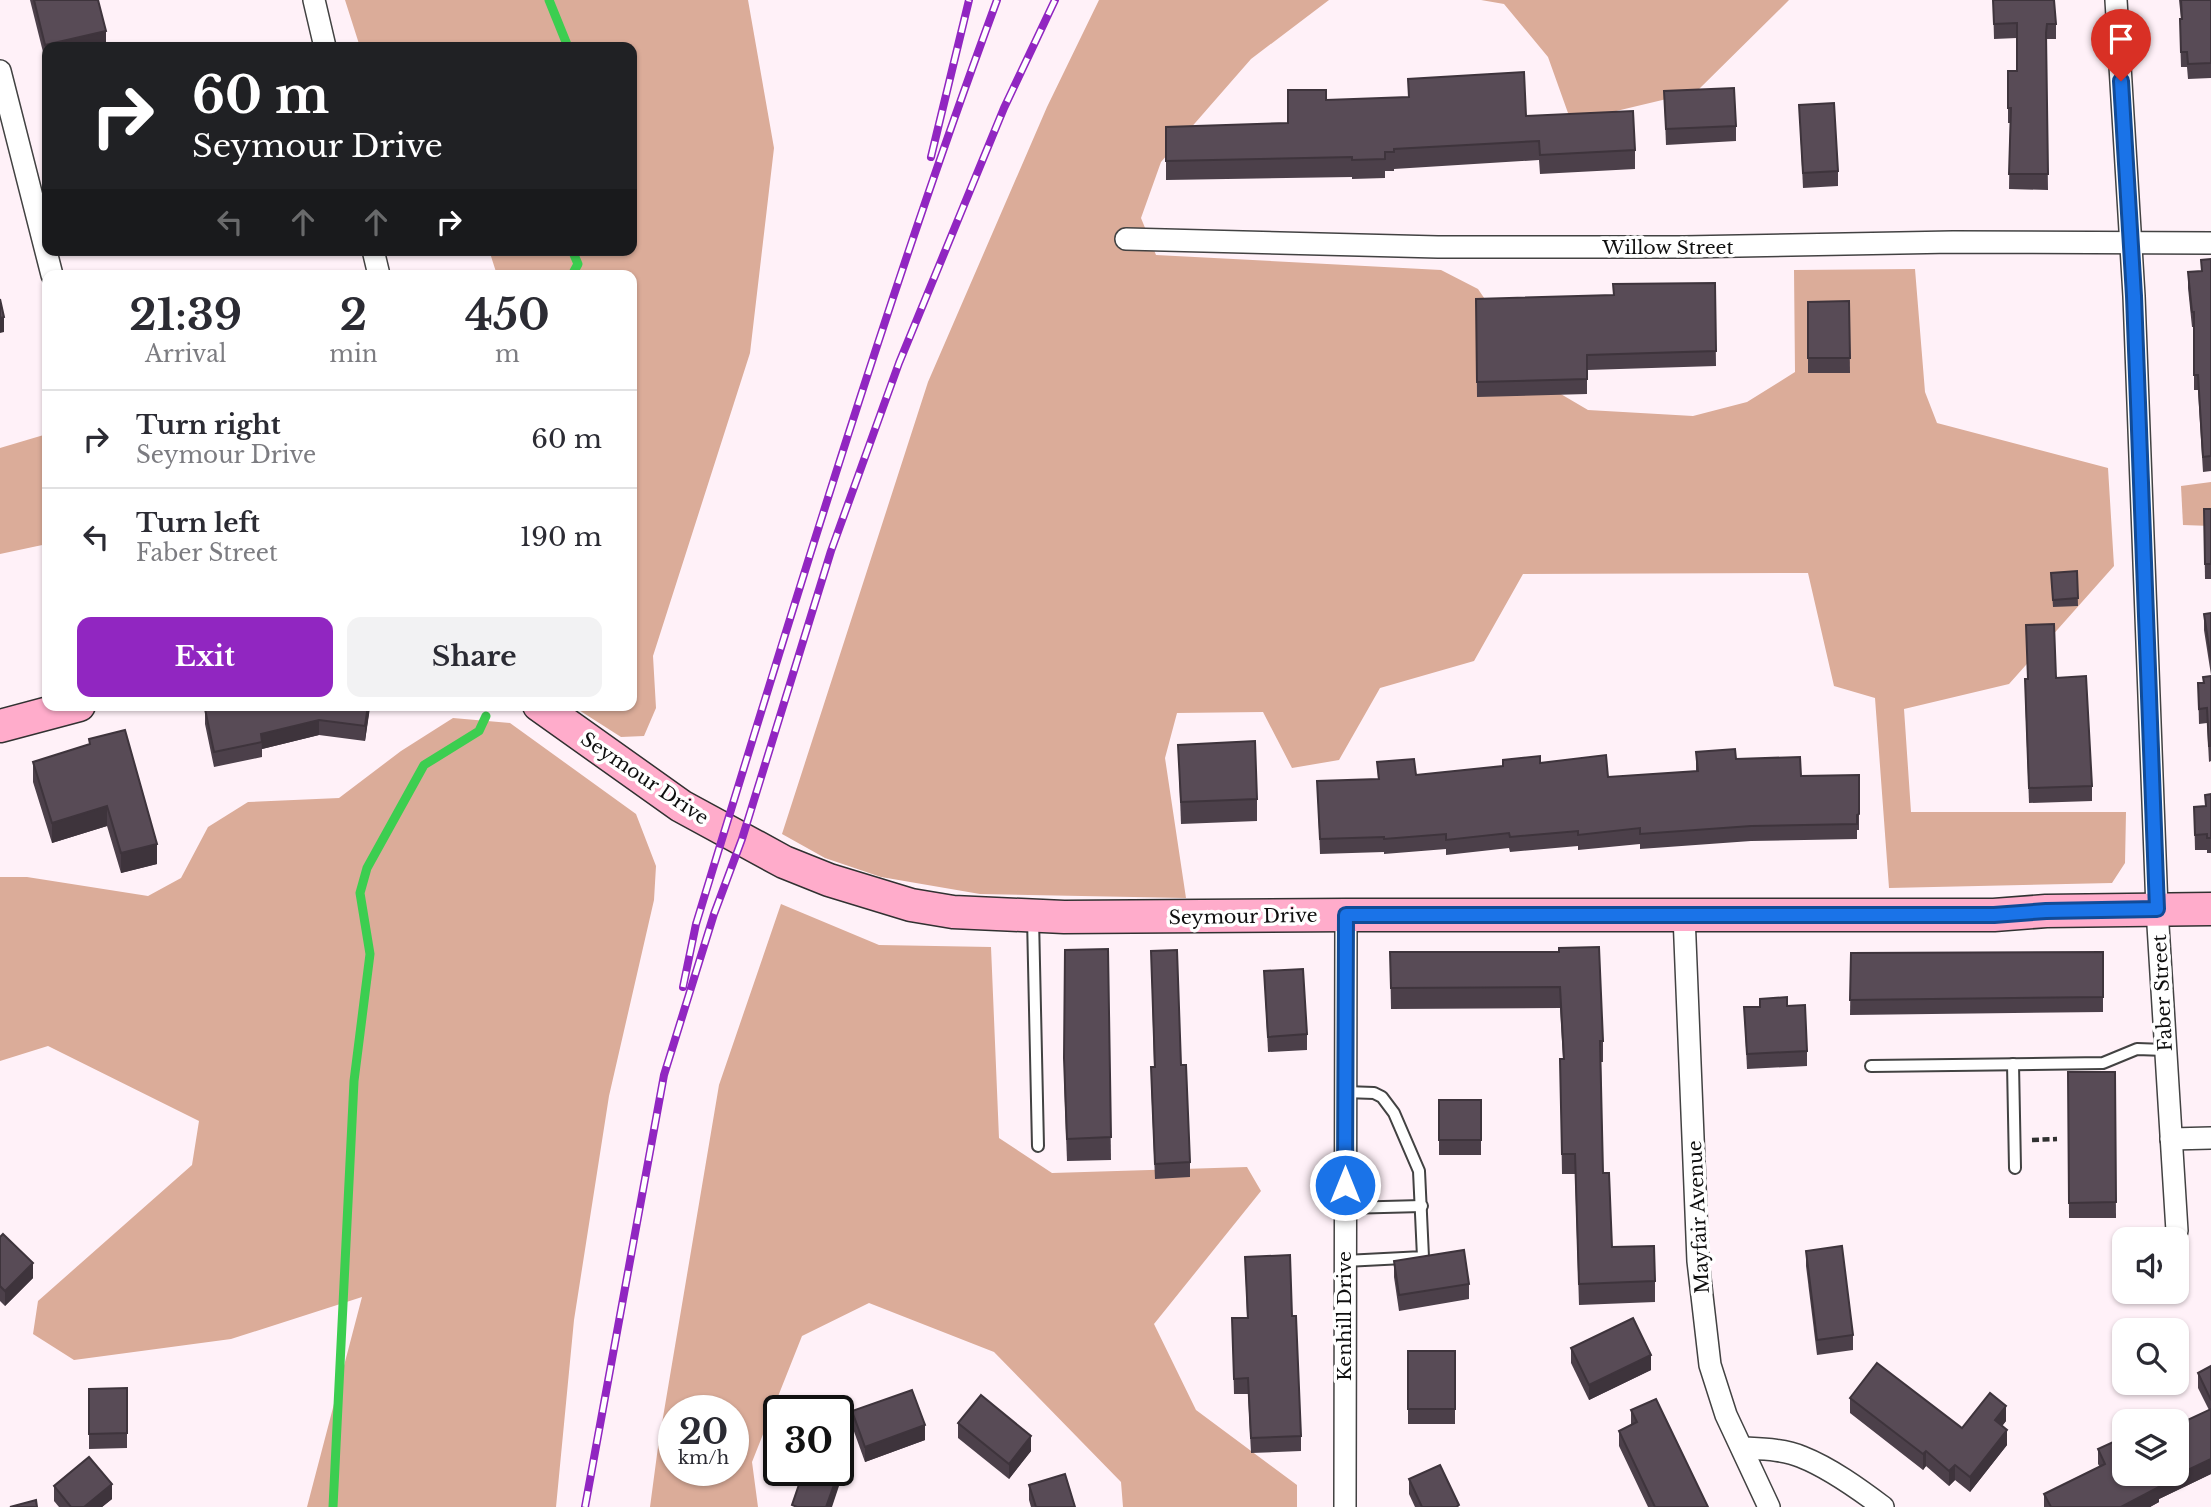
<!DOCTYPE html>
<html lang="en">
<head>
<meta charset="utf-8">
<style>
  body { margin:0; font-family:"Libre Baskerville",serif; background:#f2f2f3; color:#2b2b33; height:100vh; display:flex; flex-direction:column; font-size:26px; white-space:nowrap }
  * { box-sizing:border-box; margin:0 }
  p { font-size:23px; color:#7c7c81 }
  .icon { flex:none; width:38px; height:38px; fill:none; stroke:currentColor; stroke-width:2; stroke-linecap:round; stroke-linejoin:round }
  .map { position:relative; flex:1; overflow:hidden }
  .side { position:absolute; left:42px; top:270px; width:595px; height:441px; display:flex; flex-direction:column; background:#fff; border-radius:14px; box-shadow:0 2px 5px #0004 }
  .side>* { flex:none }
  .hud { position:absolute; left:42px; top:42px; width:595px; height:214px; border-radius:14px; box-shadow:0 2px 5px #0004; background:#202124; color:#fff; overflow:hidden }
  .fabs { position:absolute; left:2112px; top:1227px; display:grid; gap:14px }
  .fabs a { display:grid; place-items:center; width:77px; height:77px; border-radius:14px; background:#fff; box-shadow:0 2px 5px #0004; font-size:35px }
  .speed { position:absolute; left:658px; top:1395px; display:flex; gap:14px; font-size:35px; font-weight:700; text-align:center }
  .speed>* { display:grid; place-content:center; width:91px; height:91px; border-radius:50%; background:#fff; box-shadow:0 2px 5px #0004; line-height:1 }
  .speed small { font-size:18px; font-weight:400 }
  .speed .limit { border:4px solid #111; border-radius:10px; background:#fff; color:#111 }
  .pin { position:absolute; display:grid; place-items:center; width:60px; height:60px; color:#fff; margin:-72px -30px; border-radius:50% 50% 50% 0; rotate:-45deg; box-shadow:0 0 7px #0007 }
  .pin .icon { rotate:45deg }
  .me { position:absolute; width:77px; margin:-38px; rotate:0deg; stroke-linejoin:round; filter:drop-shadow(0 0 5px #0008) }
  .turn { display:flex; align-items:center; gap:24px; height:147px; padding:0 35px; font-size:32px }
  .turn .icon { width:91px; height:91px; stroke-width:2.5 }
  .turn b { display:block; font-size:49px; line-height:60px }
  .lanes { display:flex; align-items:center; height:66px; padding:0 35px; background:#0003; justify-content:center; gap:35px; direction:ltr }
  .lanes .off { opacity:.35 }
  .eta { display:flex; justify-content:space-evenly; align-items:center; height:119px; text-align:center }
  .eta b { font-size:42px; font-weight:800; line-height:49px }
  .primary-button { display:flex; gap:14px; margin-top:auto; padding:14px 35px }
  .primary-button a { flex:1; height:80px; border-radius:14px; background:#9126c1; color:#fff; font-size:28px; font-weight:800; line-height:80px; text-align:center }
  .primary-button a+a { background:#f2f2f3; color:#2b2b33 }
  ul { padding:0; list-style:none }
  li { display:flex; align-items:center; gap:21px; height:98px; padding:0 35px; border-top:2px solid #e1e1e2 }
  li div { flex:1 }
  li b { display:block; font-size:26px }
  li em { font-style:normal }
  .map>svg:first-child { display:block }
  .forest { fill:#dbac99; fill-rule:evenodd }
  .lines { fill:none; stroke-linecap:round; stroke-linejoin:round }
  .stream { stroke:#3cce50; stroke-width:9 }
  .lane-casing { stroke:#424242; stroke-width:14 }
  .street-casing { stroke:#424242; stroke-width:24 }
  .secondary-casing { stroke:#313131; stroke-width:35 }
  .path { stroke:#313131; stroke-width:4.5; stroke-dasharray:7 3.5; stroke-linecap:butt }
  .lane { stroke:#fff; stroke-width:10 }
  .street { stroke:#fff; stroke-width:21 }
  .secondary { stroke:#ffaccb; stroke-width:32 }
  .rail-casing { stroke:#9126c1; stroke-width:8 }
  .rail { stroke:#fff; stroke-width:5; stroke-dasharray:16; stroke-linecap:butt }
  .wall { fill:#4c404a }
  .shaded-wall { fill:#3e343c }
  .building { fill:#584b56; stroke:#3e343c; stroke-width:2 }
  .route-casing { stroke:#114b97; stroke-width:18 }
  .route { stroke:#1a73e8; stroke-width:12 }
  .labels { text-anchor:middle; stroke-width:7; stroke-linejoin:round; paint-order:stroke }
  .street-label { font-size:19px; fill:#0f0f0f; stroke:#fff }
</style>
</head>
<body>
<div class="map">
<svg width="2211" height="1507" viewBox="0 0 2211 1507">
  <rect width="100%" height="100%" fill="#fff1f8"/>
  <!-- forest -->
  <g class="forest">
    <path d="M345,0H748L774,148L750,353L653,656L656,708L644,736L621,737L571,705H632V275H497L489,250H632V47H360Z"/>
    <path d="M1099,0H1329L1251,59L1161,162L1141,218L1156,255L1441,270L1478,289L1542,383L1588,410L1693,416L1747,402L1795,372L1794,270L1915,269L1925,392L1937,423L2108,468L2114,566L2009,684L1904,709L1911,812H2126L2125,863L2112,883L1889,888L1875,698L1834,686L1808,573L1523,574L1474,661L1380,688L1339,760L1292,768L1263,712L1177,713L1165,758L1186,898L980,894L881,877L825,858L782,834L928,382L1047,107Z"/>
    <path d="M1481,0H1789L1696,92L1591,117L1568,113L1548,57L1504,4Z"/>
    <path d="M47,434V544L0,554V448Z"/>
    <path d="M2211,482V526L2183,525L2181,486Z"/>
    <path d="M453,718L510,723L636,814L656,866L654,900L609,1096L574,1320L556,1507H307L362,1297L231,1339L74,1360L33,1334L38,1301L192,1165L199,1121L48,1046L0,1061V877H27L148,896L181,878L208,827L248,802L339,798L401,751Z"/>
    <path d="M781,904L879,945L991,947L999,1138L1052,1173L1247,1167L1261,1191L1154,1324L1196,1410L1297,1485V1507H1123L1121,1482L994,1352L869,1303L802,1336L752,1462L758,1507H650L658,1447L719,1085ZM674,1410H733V1470H674Z"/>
  </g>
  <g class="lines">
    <!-- stream -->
    <g class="stream">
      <path d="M549,0L568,47"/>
      <path d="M572,275L578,264L572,250"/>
      <path d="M333,1507L354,1081L370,954L360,893L367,868L424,765L479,731L486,716"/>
    </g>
    <defs>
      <g id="lane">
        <path d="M1033,918L1038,1146"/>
        <path d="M2013,1064L2015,1168"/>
        <path d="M1871,1066L2103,1063L2137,1049L2165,1050"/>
        <path d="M1345,1208L1422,1206"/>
        <path d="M1345,1261L1423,1257L1419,1171L1394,1113L1382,1097L1374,1093L1345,1092"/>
      </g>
      <g id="street">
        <path d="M314,0L325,47"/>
        <path d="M2116,0L2134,296L2157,909L2177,1231"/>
        <path d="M0,71L52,275"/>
        <path d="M1126,239L1438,247H1684L1953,242L2211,243"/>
        <path d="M373,250L379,275"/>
        <path d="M1684,915L1698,1261L1710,1365L1726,1415L1769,1507"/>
        <path d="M2171,1139L2211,1138"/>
        <path d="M1742,1448C1761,1449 1784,1449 1802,1457C1830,1468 1859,1489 1883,1507"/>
        <path d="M1345,1507L1346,915"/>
      </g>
      <g id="secondary">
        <path d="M539,705L681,806L784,862L829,880L911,905L953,912L1064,917L1346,915H1994L2046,911L2211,909"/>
        <path d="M0,726L79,705"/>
      </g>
    </defs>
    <!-- lane casing -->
    <use href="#lane" class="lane-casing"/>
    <!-- street casing -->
    <use href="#street" class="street-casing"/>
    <!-- secondary casing -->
    <use href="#secondary" class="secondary-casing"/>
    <!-- path -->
    <path class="path" d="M2032,1140L2057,1139"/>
    <!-- lane -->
    <use href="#lane" class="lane"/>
    <!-- street -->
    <use href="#street" class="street"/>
    <!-- secondary -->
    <use href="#secondary" class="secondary"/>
    <defs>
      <g id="rail">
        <path d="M931,157L969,0"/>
        <path d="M683,987L696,924C791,614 885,304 997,0"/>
        <path d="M585,1507L664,1075L714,914L742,839L831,551L899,363L1004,108L1055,0"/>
      </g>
    </defs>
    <!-- rail casing -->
    <use href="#rail" class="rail-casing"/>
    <!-- rail -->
    <use href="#rail" class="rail"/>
  </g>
  <!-- wall -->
  <g class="wall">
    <path d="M30,0H98L106,46L45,60Z"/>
    <path d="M1993,0L2056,24V39H2047L2046,47L2048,190L2009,189L2010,123H2008V71H2017V38L1994,39Z"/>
    <path d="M2179,0H2211V78L2188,79L2187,67H2181L2180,35V19H2181Z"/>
    <path d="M1408,79L1635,150V169L1540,174L1539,160L1394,169V171H1385V178L1352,179V177L1166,180V127L1288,123L1326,100L1408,97Z"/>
    <path d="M1664,91L1736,126V141L1666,145Z"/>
    <path d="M1799,105L1838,171V186L1803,188Z"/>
    <path d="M2211,259V471L2203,472L2198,390H2194V327H2192L2188,288V272H2201V260Z"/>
    <path d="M1715,283L1716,366L1587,370V394L1477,397L1476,299L1613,295Z"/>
    <path d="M1849,301L1850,373H1808V302Z"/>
    <path d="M2204,509H2211V579H2205Z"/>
    <path d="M47,560V591L44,576V561Z"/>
    <path d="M2077,571L2078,606L2053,607L2051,573Z"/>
    <path d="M2211,613V675L2204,630V614Z"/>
    <path d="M2211,676V761L2209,762L2207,723L2199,724L2198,683H2203Z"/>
    <path d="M2056,678L2092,786V801L2029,803L2025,694Z"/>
    <path d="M370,705L365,741L319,735L262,749V757L214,767L205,724V709Z"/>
    <path d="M89,739L157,864L121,873L107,826L52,843L33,782V762L89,744Z"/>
    <path d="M1178,745L1257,799V821L1181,824Z"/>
    <path d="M1696,752L1736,759L1801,776L1859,775V830H1857V839L1751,841L1640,849V844L1578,850V846L1510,852L1509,848L1446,855V849L1384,854V852L1320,854L1317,781L1378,779L1377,762L1416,775L1503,766V760L1540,763L1608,777L1696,771Z"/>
    <path d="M2211,794V853H2207V850H2195L2194,807L2205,806Z"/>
    <path d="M1108,949L1111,1160L1067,1161L1064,1080L1065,950Z"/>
    <path d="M1151,951L1181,1065L1190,1162V1177L1155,1179L1151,1082V1067H1154Z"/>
    <path d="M1390,952H1559L1603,1041V1062H1601L1603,1173L1612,1247L1655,1281V1302L1579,1305L1575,1174H1562L1560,1059H1563L1560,1008L1391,1009Z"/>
    <path d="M2103,952V1012L1850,1015L1851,953Z"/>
    <path d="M1264,971L1307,1034V1050L1268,1052Z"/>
    <path d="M1787,1006L1807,1051V1066L1747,1069L1744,1007Z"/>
    <path d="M2068,1072H2115L2116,1218H2069Z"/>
    <rect x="1439" y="1100" width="42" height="55"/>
    <path d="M0,1237L33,1278L5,1306L0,1301Z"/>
    <path d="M1806,1251L1853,1335V1350L1817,1355L1806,1266Z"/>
    <path d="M1245,1257L1292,1316L1301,1436V1451L1251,1453L1248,1394H1234L1232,1318H1247Z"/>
    <path d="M1394,1261L1469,1284V1299L1399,1311L1394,1277Z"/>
    <path d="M1571,1348L1651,1370L1589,1400L1571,1363Z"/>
    <rect x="1408" y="1351" width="47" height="73"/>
    <path d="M2211,1366V1474L2159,1499V1502L2150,1507H2044V1494L2100,1467L2098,1464V1449L2124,1474L2209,1410L2198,1388V1373Z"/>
    <path d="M127,1388V1448L89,1449V1389Z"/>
    <path d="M1850,1398L1962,1428L2006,1421L2002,1426L2007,1445L1970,1492L1955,1480L1949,1486L1926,1466L1923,1470L1850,1413Z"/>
    <path d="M1631,1410L1708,1507H1648L1619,1446V1431L1631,1425Z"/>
    <path d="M852,1411L925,1440L865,1462L852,1426Z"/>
    <path d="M958,1423L1031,1451L1009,1479L958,1438Z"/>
    <path d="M1409,1479L1459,1507H1415L1409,1494Z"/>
    <path d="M1029,1485L1075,1507H1031L1029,1500Z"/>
    <path d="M54,1486L112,1499L102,1507H59L54,1501Z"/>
  </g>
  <!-- shaded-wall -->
  <g class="shaded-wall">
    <path d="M106,31V46L101,47H47V60H45V45Z"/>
    <path d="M4,317V332L0,333V318Z"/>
    <path d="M368,705H370V708L365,741V726Z"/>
    <path d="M319,720V735L262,749L261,734Z"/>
    <path d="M107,806V826L52,843V823Z"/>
    <path d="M157,844V864L121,873V853Z"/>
    <path d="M33,1263V1278L5,1306V1291Z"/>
    <path d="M1651,1355V1370L1589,1400V1385Z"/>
    <path d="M2006,1406V1421L1995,1435V1420Z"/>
    <path d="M925,1425V1440L865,1462V1447Z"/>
    <path d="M2007,1430V1445L1970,1492V1477Z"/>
    <path d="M1031,1436V1451L1009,1479V1464Z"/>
    <path d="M1926,1451V1466L1923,1470V1454Z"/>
    <path d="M2211,1459V1474L2159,1499V1502L2150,1507H2121L2158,1484Z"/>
    <path d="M1955,1465V1480L1949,1486V1471Z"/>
    <path d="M840,1468V1483L832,1507H826Z"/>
    <path d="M112,1484V1499L102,1507H84Z"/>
  </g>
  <!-- building -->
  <g class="building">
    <path d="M34,0H98L106,31L45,45Z"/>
    <path d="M1993,0H2054L2056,24H2047L2046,33L2048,174H2009L2011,108H2008V71H2017V23L1994,24Z"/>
    <path d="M2181,0H2211V63L2188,64L2187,52H2181L2180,19H2182Z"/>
    <path d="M1524,72L1526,116L1633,111L1635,150L1540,155L1539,141L1394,149V152H1385V159L1352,160V157L1166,161V127L1288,123V90H1326V100L1409,97L1408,79Z"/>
    <path d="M1734,88L1736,126L1666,129L1664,91Z"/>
    <path d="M1834,103L1838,171L1803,173L1799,105Z"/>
    <path d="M2211,259V456L2203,457L2198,375H2194V312H2192L2188,272L2202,271L2201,260Z"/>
    <path d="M1715,283L1716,351L1587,355V379L1477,382L1476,299L1614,295L1613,284Z"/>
    <path d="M0,299L4,317L0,318Z"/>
    <path d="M1849,301L1850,358H1808V302Z"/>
    <path d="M2204,509H2211V564H2205Z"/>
    <path d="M47,560V576L44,561Z"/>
    <path d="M2077,571L2078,598L2053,600L2051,573Z"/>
    <path d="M2211,613V660L2204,614Z"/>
    <path d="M2054,624L2056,678L2086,676L2092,786L2029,788L2025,679H2028L2026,625Z"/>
    <path d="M2211,676V746H2209L2207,708L2199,709L2198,683H2204L2203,677Z"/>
    <path d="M222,705H368L365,726L319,720L261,734L262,742L214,752L205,709Z"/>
    <path d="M125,730L157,844L121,853L107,806L52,823L33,762L90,744L89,739Z"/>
    <path d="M1255,741L1257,799L1181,802L1178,745Z"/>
    <path d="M1735,749L1736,759L1800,757L1801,776L1859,775V814L1857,815V824L1751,826L1640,834V828L1578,835V831L1510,837L1509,833L1446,840V834L1384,839V837L1320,839L1317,781L1379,779L1377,762L1414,759L1416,775L1503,766V760L1540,756V763L1606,755L1608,777L1698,771L1696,752Z"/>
    <path d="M2211,794V838H2207V834L2195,835L2194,807L2206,806L2205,795Z"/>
    <path d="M1599,947L1603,1041H1600L1603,1173H1609L1612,1247L1654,1246L1655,1281L1579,1284L1575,1154H1562L1560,1059H1564L1560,987L1391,988L1390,952H1559V948Z"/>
    <path d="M1108,949L1111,1137L1067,1139L1064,1058L1065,950Z"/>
    <path d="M1177,950L1181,1065H1186L1190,1162L1155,1164L1151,1067H1155L1151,951Z"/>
    <path d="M2103,952V997L1850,1000L1851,953Z"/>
    <path d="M1303,969L1307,1034L1268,1037L1264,971Z"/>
    <path d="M1787,997V1006L1805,1005L1807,1051L1747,1054L1744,1007H1760V999Z"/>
    <path d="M2068,1072H2115L2116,1202L2069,1203Z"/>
    <rect x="1439" y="1100" width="42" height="40"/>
    <path d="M3,1234L33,1263L5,1291L0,1286V1237Z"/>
    <path d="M1842,1246L1853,1335L1817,1340L1806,1251Z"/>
    <path d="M1464,1250L1469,1284L1399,1295L1394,1261Z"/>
    <path d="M1290,1255L1292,1316H1296L1301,1436L1251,1438L1248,1378L1234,1379L1232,1318H1248L1245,1257Z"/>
    <path d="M1633,1318L1651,1355L1589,1385L1571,1348Z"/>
    <rect x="1408" y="1351" width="47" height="58"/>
    <path d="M1877,1363L1962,1428L1990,1393L2006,1406L1995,1420L2007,1430L1970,1477L1955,1465L1949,1471L1926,1451L1923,1454L1850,1398Z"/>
    <path d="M2211,1366V1400L2198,1373Z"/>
    <path d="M127,1388V1433L89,1434V1389Z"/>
    <path d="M912,1390L925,1425L865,1447L852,1411Z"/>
    <path d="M981,1395L1031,1436L1009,1464L958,1423Z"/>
    <path d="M1656,1399L1708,1507H1655L1619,1431L1637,1422L1631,1410Z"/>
    <path d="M2211,1409V1459L2158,1484L2159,1487L2121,1507H2051L2044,1494L2105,1464L2098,1449L2124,1437V1474H2177V1425Z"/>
    <path d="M89,1457L112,1484L84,1507H71L54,1486Z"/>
    <path d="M1440,1465L1459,1505L1456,1507H1422L1409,1479Z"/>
    <path d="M838,1467L840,1468L826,1507H797L792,1505L804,1470H838Z"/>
    <path d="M1065,1474L1075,1507H1036L1029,1485Z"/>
    <path d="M36,1500L37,1507H10Z"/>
  </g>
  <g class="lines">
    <defs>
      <path id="route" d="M1345,1185L1346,915H1994L2046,911L2157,909L2134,296L2121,81"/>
    </defs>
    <!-- route casing -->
    <use href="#route" class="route-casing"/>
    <!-- route -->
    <use href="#route" class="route"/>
  </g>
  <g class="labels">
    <!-- street labels -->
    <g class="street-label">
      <text x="1668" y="254">Willow Street</text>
      <text transform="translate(645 778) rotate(34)" y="7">Seymour Drive</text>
      <text transform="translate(1243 916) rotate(-1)" y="7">Seymour Drive</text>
      <text transform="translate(2162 993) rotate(-93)" y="7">Faber Street</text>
      <text transform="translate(1698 1217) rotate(-93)" y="7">Mayfair Avenue</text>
      <text transform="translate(1344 1316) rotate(-90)" y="7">Kenhill Drive</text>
    </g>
  </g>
</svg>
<div class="fabs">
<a><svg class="icon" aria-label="sound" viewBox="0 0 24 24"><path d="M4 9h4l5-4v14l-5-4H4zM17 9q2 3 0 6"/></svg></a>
<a><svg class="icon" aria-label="search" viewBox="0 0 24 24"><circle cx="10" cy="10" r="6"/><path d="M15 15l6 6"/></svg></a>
<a><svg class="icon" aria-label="layers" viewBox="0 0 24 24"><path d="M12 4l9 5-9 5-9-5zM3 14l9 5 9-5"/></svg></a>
</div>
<div class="speed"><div>20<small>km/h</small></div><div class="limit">30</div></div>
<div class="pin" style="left:2121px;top:81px;background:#d93025"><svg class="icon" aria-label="arrive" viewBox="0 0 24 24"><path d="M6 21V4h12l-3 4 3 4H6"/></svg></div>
<svg class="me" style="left:1345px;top:1185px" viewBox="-20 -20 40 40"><circle r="17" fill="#1a73e8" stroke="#fff" stroke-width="3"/><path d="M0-11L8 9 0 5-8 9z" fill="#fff"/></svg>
<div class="hud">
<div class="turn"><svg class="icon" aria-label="right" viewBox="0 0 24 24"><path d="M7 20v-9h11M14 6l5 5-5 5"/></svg><div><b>60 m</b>Seymour Drive</div></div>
<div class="lanes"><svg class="icon off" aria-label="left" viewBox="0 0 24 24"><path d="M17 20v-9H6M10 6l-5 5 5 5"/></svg><svg class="icon off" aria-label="ahead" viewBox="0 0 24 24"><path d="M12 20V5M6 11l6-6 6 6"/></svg><svg class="icon off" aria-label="ahead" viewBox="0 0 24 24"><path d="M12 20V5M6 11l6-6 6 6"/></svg><svg class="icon" aria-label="right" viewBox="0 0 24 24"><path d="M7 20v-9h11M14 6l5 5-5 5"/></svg></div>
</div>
<section class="side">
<div class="eta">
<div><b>21:39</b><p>Arrival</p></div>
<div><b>2</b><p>min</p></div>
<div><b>450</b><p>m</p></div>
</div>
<ul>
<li><svg class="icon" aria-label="right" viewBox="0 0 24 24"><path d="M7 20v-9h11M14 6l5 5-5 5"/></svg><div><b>Turn right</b><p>Seymour Drive</p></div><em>60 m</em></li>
<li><svg class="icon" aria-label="left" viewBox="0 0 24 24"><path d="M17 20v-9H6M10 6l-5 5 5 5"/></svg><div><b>Turn left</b><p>Faber Street</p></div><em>190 m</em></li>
</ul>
<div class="primary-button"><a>Exit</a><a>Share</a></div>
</section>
</div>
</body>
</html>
